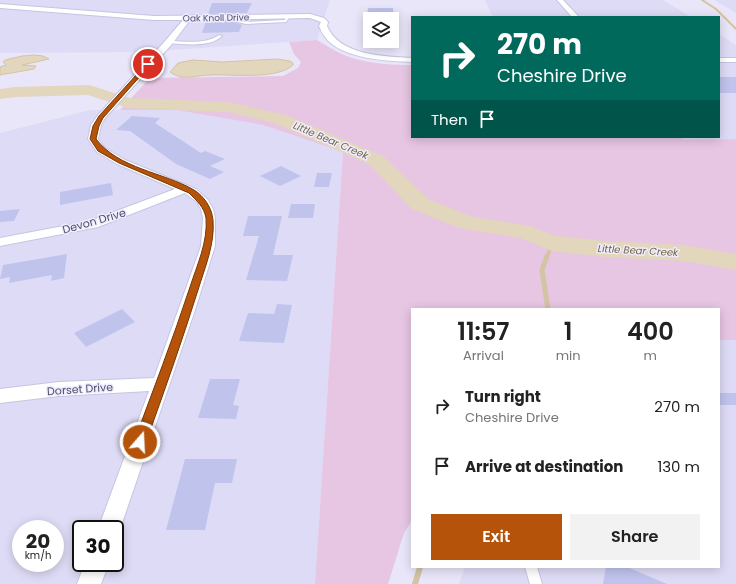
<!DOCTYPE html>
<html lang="en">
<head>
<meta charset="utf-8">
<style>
  body { margin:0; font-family:Poppins,sans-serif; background:#f2f2f2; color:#222; height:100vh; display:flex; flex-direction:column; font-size:15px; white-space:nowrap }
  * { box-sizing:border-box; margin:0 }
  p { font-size:13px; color:#767676 }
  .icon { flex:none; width:22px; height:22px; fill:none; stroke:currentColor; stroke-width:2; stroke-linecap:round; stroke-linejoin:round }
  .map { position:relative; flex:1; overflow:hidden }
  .details { position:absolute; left:411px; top:308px; width:309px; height:260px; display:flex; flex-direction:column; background:#fff; border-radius:0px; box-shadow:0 2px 10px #0003 }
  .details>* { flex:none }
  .guide { position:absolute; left:411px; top:16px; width:309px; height:122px; border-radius:0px; box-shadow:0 2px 10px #0003; background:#00695c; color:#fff; overflow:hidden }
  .tools { position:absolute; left:363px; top:12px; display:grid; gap:8px }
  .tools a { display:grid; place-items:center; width:36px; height:36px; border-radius:0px; background:#fff; box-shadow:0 2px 10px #0003; font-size:20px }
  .speed { position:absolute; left:12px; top:520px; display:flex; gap:8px; font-size:20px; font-weight:700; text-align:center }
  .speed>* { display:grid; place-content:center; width:52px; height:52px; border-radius:50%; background:#fff; box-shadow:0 2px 10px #0003; line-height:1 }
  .speed small { font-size:10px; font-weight:400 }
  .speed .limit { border:2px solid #111; border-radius:6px; background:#fff; color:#111 }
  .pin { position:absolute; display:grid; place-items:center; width:34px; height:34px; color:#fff; margin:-17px; border:2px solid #fff; border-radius:50%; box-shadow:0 1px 4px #0007 }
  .me { position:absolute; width:44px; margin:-22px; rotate:19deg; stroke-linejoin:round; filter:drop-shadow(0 0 3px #0008) }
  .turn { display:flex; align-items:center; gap:14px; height:84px; padding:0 20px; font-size:18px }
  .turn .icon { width:52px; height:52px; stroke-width:2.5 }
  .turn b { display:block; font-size:28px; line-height:34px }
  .then { display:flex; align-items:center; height:38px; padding:0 20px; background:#0003; gap:8px; font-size:15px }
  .eta { display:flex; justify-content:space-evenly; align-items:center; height:68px; text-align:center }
  .eta b { font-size:24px; font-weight:600; line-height:28px }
  .action { display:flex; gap:8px; margin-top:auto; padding:8px 20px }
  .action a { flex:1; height:46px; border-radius:0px; background:#b45309; color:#fff; font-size:16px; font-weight:600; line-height:46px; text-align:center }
  .action a+a { background:#f2f2f2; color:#222 }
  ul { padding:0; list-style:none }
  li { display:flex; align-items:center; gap:12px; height:60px; padding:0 20px }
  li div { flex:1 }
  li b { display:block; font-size:15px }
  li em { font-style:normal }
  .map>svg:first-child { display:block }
  .residential { fill:#dedbf6; fill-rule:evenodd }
  .green { fill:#e7c6e3 }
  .water { fill:#e2d6bc; stroke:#d3c4a4 }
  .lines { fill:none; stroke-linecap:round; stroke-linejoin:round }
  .stream-far3 { stroke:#d3c4a4; stroke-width:2 }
  .stream-far2 { stroke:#d3c4a4; stroke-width:3.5 }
  .stream-far1 { stroke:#d3c4a4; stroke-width:5 }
  .stream { stroke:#d3c4a4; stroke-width:6 }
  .river { fill:#e2d6bc; fill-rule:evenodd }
  .building { fill:#c0c4ed }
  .service-casing { stroke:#c6c5e0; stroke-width:2 }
  .minor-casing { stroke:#c6c5e0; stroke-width:2 }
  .service { fill:#fff; fill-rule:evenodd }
  .minor { fill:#fff; fill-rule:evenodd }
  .route { fill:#b45309; stroke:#753606 }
  .labels { text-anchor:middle; stroke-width:3; stroke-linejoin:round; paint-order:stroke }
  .far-street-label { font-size:9px; fill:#4d5171; stroke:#efecfd }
  .far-water-label { font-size:10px; font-style:italic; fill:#766642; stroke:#efecfd }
  .street-label { font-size:11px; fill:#4d5171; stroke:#efecfd }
</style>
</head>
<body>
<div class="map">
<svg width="736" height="584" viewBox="0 0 736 584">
  <rect width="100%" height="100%" fill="#e9e6fa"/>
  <!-- residential -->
  <g class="residential">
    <path d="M0,0H330L317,40L142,52L0,53Z"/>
    <path d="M485,0H663L691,17H493Z"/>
    <path d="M714,0H736V13Z"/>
    <path d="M719,34L736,45V139L684,140L680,137H719Z"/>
    <path d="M90,110H176L263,125L343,152L315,584H0V133ZM21,529H55V563H21ZM81,529H115V563H81Z"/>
    <path d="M719,340H736V584H459L465,567H719Z"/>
  </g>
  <!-- green -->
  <path class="green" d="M317,40C329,47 342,56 356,59C374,64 394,65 412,65V137H680L684,140L736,139V340H719V309H412V520L404,533L388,584H315L343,152L263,125L176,110H120L150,78L283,76L298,68L301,62L294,54L289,42Z"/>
  <!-- water -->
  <g class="water">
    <path d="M35,55L43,56L49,59L22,65L36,66L34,69L0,75V67L6,65L3,62L5,60L22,56Z"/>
    <path d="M277,59L290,61L293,63V65C277,80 232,74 211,75C201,75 191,78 181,77C177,76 173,74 170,72L178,63L193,60L222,62Z"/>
  </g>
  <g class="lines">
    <!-- stream-far3 -->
    <path class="stream-far3" d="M702,0L716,9L736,29"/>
    <!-- stream-far2 -->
    <path class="stream-far2" d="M547,257L552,243"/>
    <!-- stream-far1 -->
    <path class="stream-far1" d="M547,256L542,270L548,309"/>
    <!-- stream -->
    <path class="stream" d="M415,584L420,567"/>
    <!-- river -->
    <path class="river" d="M89,85L130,98L229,102L286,115L383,156L428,199L473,217L526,225L557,236L606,241L685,245L736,254V270L685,261L606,257L552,251L520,238L459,228L412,209L369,164L274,123L229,112L128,108L88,95L15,97L0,99V89L15,87Z"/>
  </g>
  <!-- building -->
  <g class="building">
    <path d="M212,3H252L247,13L208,14Z"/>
    <path d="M368,8H393L395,30H392V19H370V29H366Z"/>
    <path d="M206,21H232L242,25L239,32L202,33Z"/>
    <rect x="719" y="77" width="17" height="16"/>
    <path d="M132,116L160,118L155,123L201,153L205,151L225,159L210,166L224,172L210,179L176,164L130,131L116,130Z"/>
    <path d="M281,166L301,176L280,186L260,176Z"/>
    <path d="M317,173H332L329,187H314Z"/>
    <path d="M111,183L113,195L60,205V192Z"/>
    <path d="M291,204H315L313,218H288Z"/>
    <path d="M20,209L14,221L0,222V211Z"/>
    <path d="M248,216H282L273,255H293L287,281L246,280L259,236H243Z"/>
    <path d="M67,254L64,278L51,281L52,275L9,283L10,277L0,279L3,265Z"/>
    <path d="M277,304L292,305L284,343L239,341L248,313L274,314Z"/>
    <path d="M122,309L135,322L86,347L74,333Z"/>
    <path d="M210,379H240L233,405L239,406L236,419L198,418Z"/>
    <rect x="719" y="393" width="17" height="12"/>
    <path d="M185,459H237L232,483H215L205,530H166Z"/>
    <path d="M606,567H627L667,584H603Z"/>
  </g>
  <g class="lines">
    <defs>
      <g id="service">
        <path d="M287,15L290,16L286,22L246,24L234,21V17L236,16L238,17V20L246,22L285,20Z"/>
        <path d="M219,35L222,36C209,48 185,44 169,43L167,42L169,41C185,41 205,45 219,35Z"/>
        <path d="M525,567H537L542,584H530Z"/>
      </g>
      <g id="minor">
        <path d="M557,0H563L579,17H572Z"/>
        <path d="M0,4L154,16L310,14L324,18L328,22L327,26C340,56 383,56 412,58V62C387,61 341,59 325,37C322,34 321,30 319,26L321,22L310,18L190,20L172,44L105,118L101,125L98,139L105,148L125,160L196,189L208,200L213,209L215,218V246L195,310L120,529L115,537V529H98L149,391L59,396L0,403V389L59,382L154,378L201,246L203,218L201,209L197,202L185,193L98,227L0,246V238L90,221L175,189L117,164L97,152L88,139L91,125L98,115L166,40L183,20H154L0,8Z"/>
        <rect x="719" y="58" width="17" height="4"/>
        <path d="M85,563H109L101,584H77Z"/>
      </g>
    </defs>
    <!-- service casing -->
    <use href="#service" class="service-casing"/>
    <!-- minor casing -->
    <use href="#minor" class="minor-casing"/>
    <!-- service -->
    <use href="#service" class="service"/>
    <!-- minor -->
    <use href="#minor" class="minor"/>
  </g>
  <!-- route -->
  <path class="route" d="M147,63L151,64L103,118L99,126L96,139C119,169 163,172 194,190C204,196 212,208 213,220C215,244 205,267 198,290C182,341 164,392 146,442L144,446L140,447L136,446L134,442C153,390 173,339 190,287C197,265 208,242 206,218C204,207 197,201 189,193L119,163L98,151L90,139L93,126L99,116Z"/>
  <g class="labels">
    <!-- far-street labels -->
    <g class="far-street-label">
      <text transform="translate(216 18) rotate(-1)" y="3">Oak Knoll Drive</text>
    </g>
    <!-- far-water labels -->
    <g class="far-water-label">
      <text transform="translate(331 140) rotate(23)" y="4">Little Bear Creek</text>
      <text transform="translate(638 250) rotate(3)" y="4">Little Bear Creek</text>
    </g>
    <!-- street labels -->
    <g class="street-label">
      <text transform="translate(94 221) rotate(-16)" y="4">Devon Drive</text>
      <text transform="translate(80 389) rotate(-4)" y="4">Dorset Drive</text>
    </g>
  </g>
</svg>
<div class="tools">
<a><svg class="icon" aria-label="layers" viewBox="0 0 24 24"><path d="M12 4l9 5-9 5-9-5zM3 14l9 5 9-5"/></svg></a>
</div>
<div class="speed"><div>20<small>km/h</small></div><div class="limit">30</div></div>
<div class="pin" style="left:148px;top:64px;background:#d93025"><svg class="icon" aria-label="arrive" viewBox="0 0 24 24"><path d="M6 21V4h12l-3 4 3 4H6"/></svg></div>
<svg class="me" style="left:140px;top:442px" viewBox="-20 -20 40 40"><circle r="17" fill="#b45309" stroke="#fff" stroke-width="3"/><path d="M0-11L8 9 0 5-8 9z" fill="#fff"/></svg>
<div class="guide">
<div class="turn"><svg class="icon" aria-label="right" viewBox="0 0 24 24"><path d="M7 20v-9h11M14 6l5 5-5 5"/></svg><div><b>270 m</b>Cheshire Drive</div></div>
<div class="then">Then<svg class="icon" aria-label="arrive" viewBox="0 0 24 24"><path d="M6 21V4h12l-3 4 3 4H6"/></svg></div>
</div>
<section class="details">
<div class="eta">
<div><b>11:57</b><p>Arrival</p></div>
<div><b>1</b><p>min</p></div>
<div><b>400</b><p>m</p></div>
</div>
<ul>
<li><svg class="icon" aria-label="right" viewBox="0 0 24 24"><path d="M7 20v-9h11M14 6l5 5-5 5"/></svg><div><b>Turn right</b><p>Cheshire Drive</p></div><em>270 m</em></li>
<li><svg class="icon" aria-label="arrive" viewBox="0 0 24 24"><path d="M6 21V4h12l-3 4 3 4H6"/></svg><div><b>Arrive at destination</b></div><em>130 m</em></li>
</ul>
<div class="action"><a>Exit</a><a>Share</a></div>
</section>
</div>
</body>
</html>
